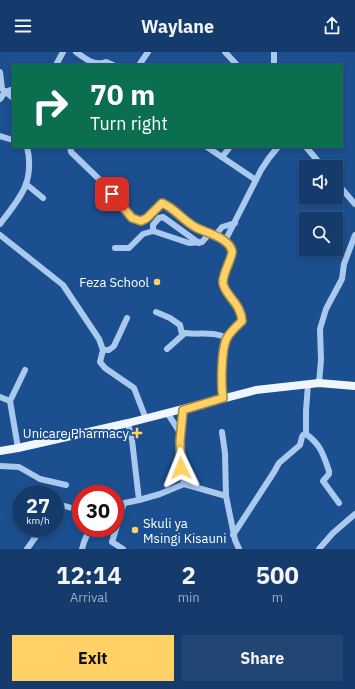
<!DOCTYPE html>
<html lang="en">
<head>
<meta charset="utf-8">
<style>
  body { margin:0; font-family:"IBM Plex Sans",sans-serif; background:#214673; color:#f1f3f6; height:100vh; display:flex; flex-direction:column; font-size:15px; white-space:nowrap }
  * { box-sizing:border-box; margin:0 }
  p { font-size:13px; color:#9dadc1 }
  .icon { flex:none; width:22px; height:22px; fill:none; stroke:currentColor; stroke-width:2; stroke-linecap:round; stroke-linejoin:round }
  .map { position:relative; height:497px; overflow:hidden }
  .panel { display:flex; flex-direction:column; background:#143b6b; flex:1 }
  .panel>* { flex:none }
  .banner { position:absolute; left:12px; top:12px; width:331px; height:84px; border-radius:0px; box-shadow:0 2px 6px #0003,0 0 0 1px #33557e; background:#0b6e4f; color:#fff; overflow:hidden }
  .fabs { position:absolute; left:299px; top:108px; display:grid; gap:8px }
  .fabs a { display:grid; place-items:center; width:44px; height:44px; border-radius:0px; background:#143b6b; box-shadow:0 2px 6px #0003,0 0 0 1px #33557e; font-size:20px }
  .speed { position:absolute; left:12px; top:433px; display:flex; gap:8px; font-size:20px; font-weight:700; text-align:center }
  .speed>* { display:grid; place-content:center; width:52px; height:52px; border-radius:50%; background:#143b6b; box-shadow:0 2px 6px #0003,0 0 0 1px #33557e; line-height:1 }
  .speed small { font-size:10px; font-weight:400 }
  .speed .limit { border:6px solid #d22; background:#fff; color:#111 }
  .pin { position:absolute; display:grid; place-items:center; width:34px; height:34px; color:#fff; margin:-17px; border-radius:8px; box-shadow:0 2px 6px #0006 }
  .me { position:absolute; width:44px; margin:-22px; rotate:358deg; stroke-linejoin:round; filter:drop-shadow(0 0 3px #0008) }
  .turn { display:flex; align-items:center; gap:14px; height:84px; padding:0 12px; font-size:18px }
  .turn .icon { width:52px; height:52px; stroke-width:2.5 }
  .turn b { display:block; font-size:28px; line-height:34px }
  .eta { display:flex; justify-content:space-evenly; align-items:center; height:68px; text-align:center }
  .eta b { font-size:24px; font-weight:700; line-height:28px }
  .cta { display:flex; gap:8px; margin-top:auto; padding:8px 12px }
  .cta a { flex:1; height:46px; border-radius:0px; background:#ffd166; color:#111; font-size:16px; font-weight:700; line-height:46px; text-align:center }
  .cta a+a { background:#214673; color:#f1f3f6 }
  header { display:flex; justify-content:space-between; align-items:center; height:52px; padding:0 12px; background:#143b6b; font-size:18px; font-weight:700 }
  .map>svg:first-child { display:block }
  .lines { fill:none; stroke-linecap:round; stroke-linejoin:round }
  .minor { stroke:#a9c9ee; stroke-width:6 }
  .major { stroke:#f0f6ff; stroke-width:8 }
  .route-casing { stroke:#a68842; stroke-width:10 }
  .route { stroke:#ffd166; stroke-width:7 }
  .poi-dot { fill:#ffd166; stroke:#1b4f8f; stroke-width:1.5 }
  .labels { text-anchor:middle; stroke-width:4; stroke-linejoin:round; paint-order:stroke }
  .poi-label { font-size:13px; fill:#fff; stroke:#1b4f8f; text-anchor:end }
</style>
</head>
<body>
<header><svg class="icon" aria-label="menu" viewBox="0 0 24 24"><path d="M4 6h16M4 12h16M4 18h16"/></svg>Waylane<svg class="icon" aria-label="share" viewBox="0 0 24 24"><path d="M12 15V3M7 8l5-5 5 5M5 13v7h14v-7"/></svg></header>
<div class="map">
<svg width="355" height="497" viewBox="0 0 355 497">
  <rect width="100%" height="100%" fill="#1b4f8f"/>
  <g class="lines">
    <!-- minor -->
    <g class="minor">
      <path d="M76,0C86,7 94,14 106,10L113,13"/>
      <path d="M225,0L237,13"/>
      <path d="M274,0V13"/>
      <path d="M56,13L63,0"/>
      <path d="M139,13L148,0"/>
      <path d="M0,20L2,37L13,46"/>
      <path d="M0,47L5,40L13,37"/>
      <path d="M0,84L13,88"/>
      <path d="M70,95L71,100L102,130L132,166L141,169L147,166L162,151L167,153L189,172L225,189L261,118L269,106L278,95"/>
      <path d="M207,95L256,128"/>
      <path d="M306,95L323,115"/>
      <path d="M222,105L230,95"/>
      <path d="M336,130L355,152"/>
      <path d="M26,132L43,146"/>
      <path d="M0,172C8,161 22,145 26,132C30,121 30,106 27,95"/>
      <path d="M153,179V173L159,166L163,165L199,191"/>
      <path d="M0,183L63,233L99,287L103,298L100,310L105,316L134,336L146,367"/>
      <path d="M215,184L222,175L235,171"/>
      <path d="M115,196H129L143,182L153,179L189,191L202,190L209,182"/>
      <path d="M156,260L170,266L180,273L182,282"/>
      <path d="M167,297L185,281C201,283 212,279 227,286"/>
      <path d="M103,298H109L114,294L127,266"/>
      <path d="M319,331L321,308L320,277L326,257L342,227L344,212L355,183"/>
      <path d="M0,345L10,349L18,396"/>
      <path d="M223,346C222,333 221,297 227,286C230,280 237,274 242,269C241,252 223,241 223,230C223,220 234,203 231,197C230,194 227,191 225,189"/>
      <path d="M10,349L25,318"/>
      <path d="M183,358C181,383 180,407 184,432L226,444L235,488L239,497"/>
      <path d="M168,362L181,382"/>
      <path d="M222,380L225,401L226,444"/>
      <path d="M306,382V359L308,332"/>
      <path d="M0,414L19,415L40,427L66,433"/>
      <path d="M139,448L160,442L184,432"/>
      <path d="M115,453L139,448L132,388L128,371"/>
      <path d="M55,457L65,454L81,459"/>
      <path d="M233,483L274,420L279,411L300,393L302,385L303,383L306,382C321,393 323,402 329,419V422L323,429L339,451"/>
      <path d="M27,497L42,476"/>
      <path d="M82,497L84,490L90,476"/>
      <path d="M123,497L112,490L124,451"/>
      <path d="M319,497L333,481L355,462"/>
    </g>
    <!-- major -->
    <path class="major" d="M0,399L18,396L128,371L256,338L319,331L355,334"/>
  </g>
  <g class="lines">
    <defs>
      <path id="route" d="M112,142L132,166L141,169L147,166L162,151C175,156 184,170 197,176C207,181 229,186 232,199C233,205 222,222 223,231C225,244 241,251 242,269C237,274 230,280 227,286C221,297 221,334 223,346L183,358L180,389L181,416"/>
    </defs>
    <!-- route casing -->
    <use href="#route" class="route-casing"/>
    <!-- route -->
    <use href="#route" class="route"/>
  </g>
  <!-- markers -->
  <g class="poi-dot">
    <circle cx="157" cy="230" r="4"/>
    <path d="M135 375h4v4h4v4h-4v4h-4v-4h-4v-4h4z"/>
    <circle cx="135" cy="478" r="4"/>
  </g>
  <g class="labels">
    <!-- poi labels -->
    <g class="poi-label">
      <text x="149" y="235">Feza School</text>
      <text x="129" y="386">Unicare Pharmacy</text>
      <text x="143" y="476" text-anchor="start">Skuli ya<tspan x="143" dy="15">Msingi Kisauni</tspan></text>
    </g>
  </g>
</svg>
<div class="fabs">
<a><svg class="icon" aria-label="sound" viewBox="0 0 24 24"><path d="M4 9h4l5-4v14l-5-4H4zM17 9q2 3 0 6"/></svg></a>
<a><svg class="icon" aria-label="search" viewBox="0 0 24 24"><circle cx="10" cy="10" r="6"/><path d="M15 15l6 6"/></svg></a>
</div>
<div class="speed"><div>27<small>km/h</small></div><div class="limit">30</div></div>
<div class="pin" style="left:112px;top:142px;background:#d93025"><svg class="icon" aria-label="arrive" viewBox="0 0 24 24"><path d="M6 21V4h12l-3 4 3 4H6"/></svg></div>
<svg class="me" style="left:181px;top:416px" viewBox="-20 -20 40 40"><path d="M0-17L14 15 0 8-14 15z" fill="#ffd166" stroke="#fff" stroke-width="4"/></svg>
<div class="banner">
<div class="turn"><svg class="icon" aria-label="right" viewBox="0 0 24 24"><path d="M7 20v-9h11M14 6l5 5-5 5"/></svg><div><b>70 m</b>Turn right</div></div>
</div>
</div>
<section class="panel">
<div class="eta">
<div><b>12:14</b><p>Arrival</p></div>
<div><b>2</b><p>min</p></div>
<div><b>500</b><p>m</p></div>
</div>
<div class="cta"><a>Exit</a><a>Share</a></div>
</section>
</body>
</html>
